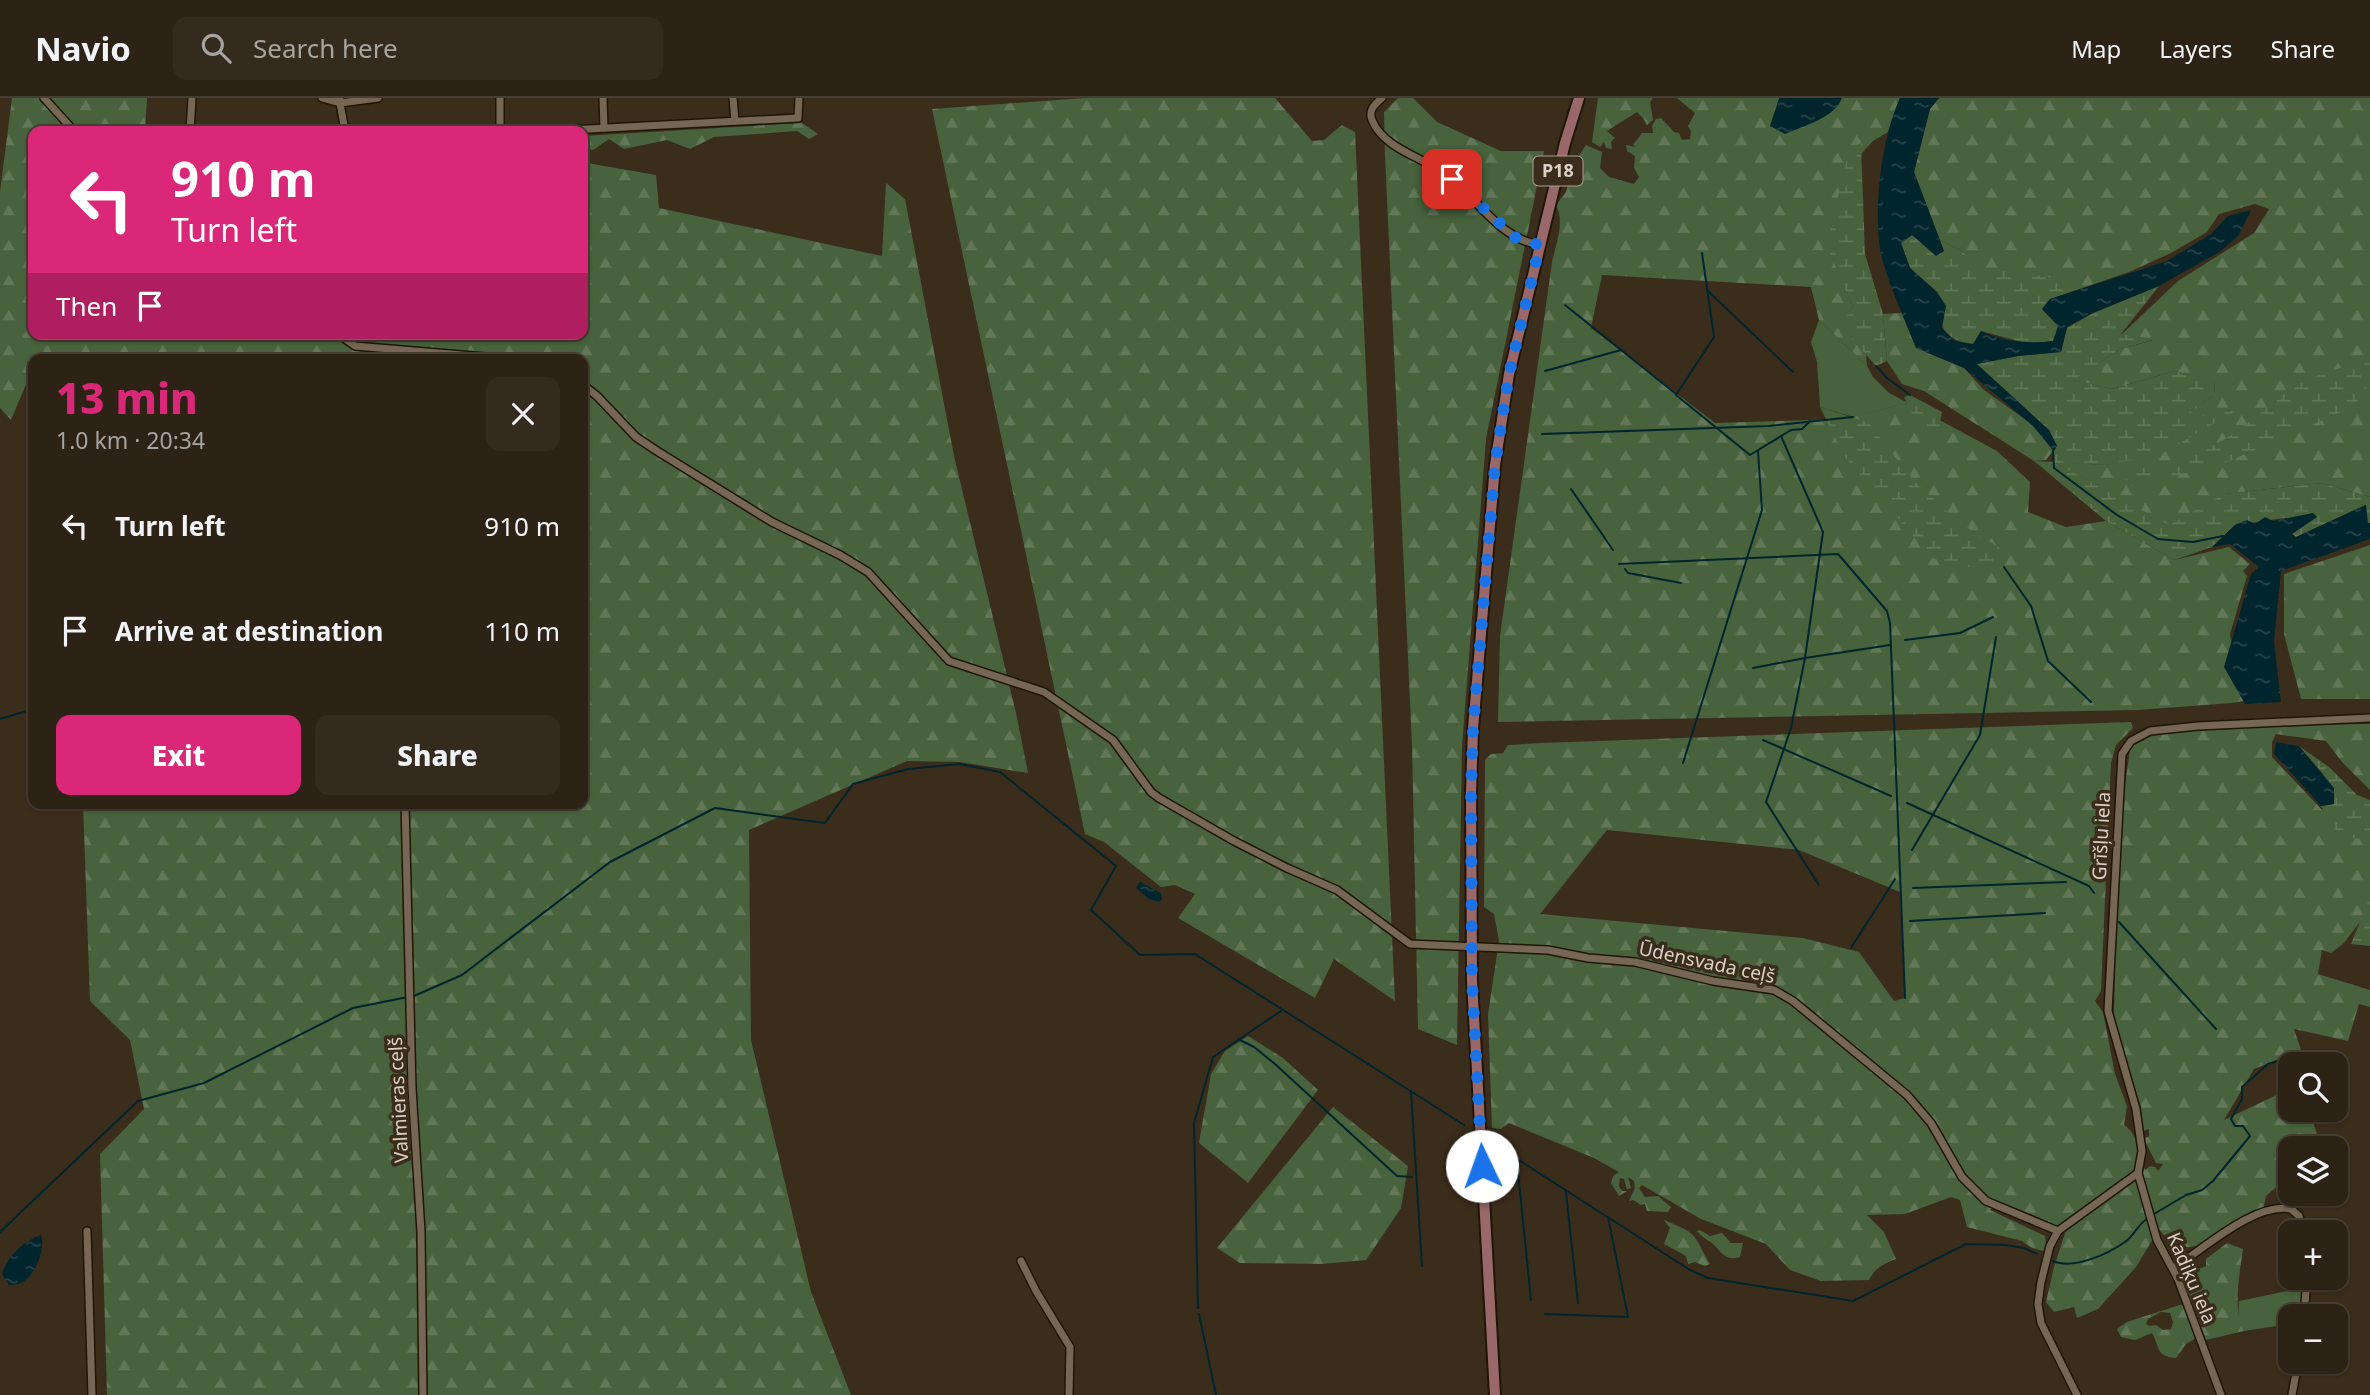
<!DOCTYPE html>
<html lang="en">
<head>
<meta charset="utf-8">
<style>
  body { margin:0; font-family:"Noto Sans",sans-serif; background:#342a1e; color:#f1f3f6; height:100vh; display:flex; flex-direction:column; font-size:26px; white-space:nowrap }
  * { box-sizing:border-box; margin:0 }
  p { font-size:23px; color:#a6a4a0 }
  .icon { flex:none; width:38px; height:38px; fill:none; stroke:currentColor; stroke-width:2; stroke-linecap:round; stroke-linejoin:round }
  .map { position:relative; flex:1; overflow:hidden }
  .side { position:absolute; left:28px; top:256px; width:560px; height:455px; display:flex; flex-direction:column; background:#2c2215; border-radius:14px; box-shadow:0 2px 5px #0004,0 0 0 2px #483f34 }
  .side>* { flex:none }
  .top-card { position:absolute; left:28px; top:28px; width:560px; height:214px; border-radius:14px; box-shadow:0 2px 5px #0004,0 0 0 2px #483f34; background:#db2777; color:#fff; overflow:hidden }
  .buttons { position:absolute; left:2278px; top:954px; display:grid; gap:14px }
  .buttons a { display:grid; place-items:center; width:70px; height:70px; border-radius:14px; background:#2c2215; box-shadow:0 2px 5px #0004,0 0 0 2px #483f34; font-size:35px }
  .pin { position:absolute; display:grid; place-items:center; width:60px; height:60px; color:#fff; margin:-30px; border-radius:14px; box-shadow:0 4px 10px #0006 }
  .me { position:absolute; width:77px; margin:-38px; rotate:357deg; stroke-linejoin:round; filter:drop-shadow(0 0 5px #0008) }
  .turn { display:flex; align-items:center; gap:24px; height:147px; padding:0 28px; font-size:32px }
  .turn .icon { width:91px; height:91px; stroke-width:2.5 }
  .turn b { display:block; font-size:49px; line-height:60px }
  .then { display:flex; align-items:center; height:66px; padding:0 28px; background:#0003; gap:14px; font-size:26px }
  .round { display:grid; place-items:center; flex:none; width:74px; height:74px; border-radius:14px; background:#342a1e }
  .summary { display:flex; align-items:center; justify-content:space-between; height:119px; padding:0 28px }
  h1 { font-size:42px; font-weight:800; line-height:52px; color:#db2777 }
  .button { display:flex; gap:14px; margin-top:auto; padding:14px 28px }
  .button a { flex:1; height:80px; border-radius:14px; background:#db2777; color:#fff; font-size:28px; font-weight:800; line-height:80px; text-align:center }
  .button a+a { background:#342a1e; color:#f1f3f6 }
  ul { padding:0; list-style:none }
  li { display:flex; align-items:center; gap:21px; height:105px; padding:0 28px }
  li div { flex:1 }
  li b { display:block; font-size:26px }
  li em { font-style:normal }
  header { display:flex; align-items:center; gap:42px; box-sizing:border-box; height:98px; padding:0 35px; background:#2c2215; border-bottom:2px solid #483f34 }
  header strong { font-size:33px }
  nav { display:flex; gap:38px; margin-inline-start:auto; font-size:24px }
  .search { width:490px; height:63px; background:#342a1e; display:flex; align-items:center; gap:18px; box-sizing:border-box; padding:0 24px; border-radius:14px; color:#a6a4a0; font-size:26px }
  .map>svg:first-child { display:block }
  .grass { fill:#47623c }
  .forest { fill:url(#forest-firs); fill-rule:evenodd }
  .wetland { fill:url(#wetland-marsh) }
  .water { fill:url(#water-ripples) }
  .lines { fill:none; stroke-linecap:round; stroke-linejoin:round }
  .stream { stroke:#00252d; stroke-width:2 }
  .minor-casing { stroke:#211505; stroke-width:10 }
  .primary-casing { stroke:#211505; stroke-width:14 }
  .minor { stroke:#766654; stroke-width:7 }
  .primary { stroke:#98686b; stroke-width:10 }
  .route { stroke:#1a73e8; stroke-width:12; stroke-dasharray:0 21.6 }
  .labels { text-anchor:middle; stroke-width:7; stroke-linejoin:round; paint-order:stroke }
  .shield { fill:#3b2d1c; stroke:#aa9f93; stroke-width:2 }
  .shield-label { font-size:18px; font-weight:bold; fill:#d9d0c6 }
  .street-label { font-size:19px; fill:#d9d0c6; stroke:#3b2d1c }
</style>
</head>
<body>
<header>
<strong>Navio</strong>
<div class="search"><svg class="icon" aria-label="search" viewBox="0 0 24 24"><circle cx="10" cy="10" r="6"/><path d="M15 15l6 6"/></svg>Search here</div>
<nav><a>Map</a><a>Layers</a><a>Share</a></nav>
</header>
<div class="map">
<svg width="2370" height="1297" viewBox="0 0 2370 1297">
  <defs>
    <pattern id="forest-firs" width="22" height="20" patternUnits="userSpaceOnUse" patternTransform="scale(1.75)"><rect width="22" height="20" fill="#47623c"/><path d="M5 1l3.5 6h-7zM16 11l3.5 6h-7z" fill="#617757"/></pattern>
    <pattern id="wetland-marsh" width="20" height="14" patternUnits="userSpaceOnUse" patternTransform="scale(1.75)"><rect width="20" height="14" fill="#47623c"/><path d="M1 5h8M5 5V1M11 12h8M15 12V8" fill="none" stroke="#617757"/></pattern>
    <pattern id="water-ripples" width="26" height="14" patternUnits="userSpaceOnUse" patternTransform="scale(1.75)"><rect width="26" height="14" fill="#00252d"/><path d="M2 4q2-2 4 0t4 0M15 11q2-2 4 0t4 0" fill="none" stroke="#25444a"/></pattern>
  </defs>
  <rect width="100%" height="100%" fill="#3b2d1c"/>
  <!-- grass -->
  <g class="grass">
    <path d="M1819,222L1867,268L1873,279L1889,295L1908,305L1853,319L1820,309L1817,264L1811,244Z"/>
    <path d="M1700,1132L1710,1138L1722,1135L1731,1145H1743L1740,1159C1726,1163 1723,1156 1715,1148C1710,1142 1704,1142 1697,1133Z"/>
    <path d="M2301,1190L2303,1206L2276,1228L2244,1233L2238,1224L2239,1203Z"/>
  </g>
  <!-- forest -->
  <g class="forest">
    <path d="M12,0H147L145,33H33V236H583V96L587,95V65L656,77L659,110L882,158L886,85L905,101L954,358L1016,615L1028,675L960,664L907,663L749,732L751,942L811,1194L851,1297H107L100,1056L144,1011L130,942L90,903L83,705H583V261H63L62,257L53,261H33V270L11,322L0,310V94Z"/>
    <path d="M1085,0H1275L1312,43L1324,42L1342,27L1355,34L1395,903L1334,861L1315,900L1178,820L1195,796L1175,787L1161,789L1104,744L1085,736L932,11Z"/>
    <path d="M1398,0H1413L1437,24L1501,53H1544L1486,341L1462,648L1457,947L1418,931L1412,648L1385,57L1384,14Z"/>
    <path d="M1598,0H1653L1650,4L1653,22L1647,27L1643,20L1637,14L1607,33L1615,40L1611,44L1612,51L1606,50L1604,44L1600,49L1592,44Z"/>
    <path d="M1677,0H1900L1888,34L1873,43L1850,68L1831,155L1853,209L1841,227L1866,256L1867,268L1819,222L1811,189L1602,177L1591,230L1715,325L1843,321L1908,305L1997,353L2030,384L2028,414L2066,429L2106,423L2174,462L2229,449L2250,466L2243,473L2247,478L2230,536L2233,557L2255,601L2232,605L2138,612L1498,624L1500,538L1552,164C1556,146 1565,124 1556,107L1566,94L1573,67H1577L1578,59L1586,47L1602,54L1600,70L1609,79L1634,86L1639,79L1634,70L1635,58L1627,53L1626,47L1636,49L1633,47L1642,35H1653L1652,28L1656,21L1661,20L1674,34L1679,35L1682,42L1690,41L1691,33L1688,28L1695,15Z"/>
    <path d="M1939,0H2370V399L2322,385L2225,396L2169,428L2054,364L2107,367L2236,313L2180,323L2214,296L2215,284L2175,273L2112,291L2073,282L2118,252L2153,242L2121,237L2178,183L2254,135L2269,111L2255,106L2219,116L2207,134L2171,155L2129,174L2050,201L2023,215L1960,152L1940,142L1914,74L1930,11Z"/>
    <path d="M802,25L818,36L809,41L797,33L714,39L690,51L667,42L624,51L609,41L593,52L583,50V38Z"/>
    <path d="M1902,215L1916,250L1964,270L1984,292L2033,327L2053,353L2046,362L2034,363L1924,293L1902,286L1887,263L1883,216Z"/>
    <path d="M2370,447V601H2301L2284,536V476Z"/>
    <path d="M2131,624L2133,630L2116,647L2111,665L2101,893L2095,903L2103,914L2115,976L2127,1008L2124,1027C2138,1036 2141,1058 2145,1072L2150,1068L2155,1069L2158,1073L2163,1066L2156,1065L2144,1041L2149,1038V1031L2143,1033L2141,1009L2114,921L2116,808L2124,695L2131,644C2165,626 2209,630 2246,629C2288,628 2329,626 2370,626V692L2342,664L2326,643L2276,636L2272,644V659L2341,732L2370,733V811L2343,846L2331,855L2322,852L2318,876L2370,892V909L2359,906L2348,943L2294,931L2301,952L2254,971L2224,1022L2291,990V1012H2309L2319,1042L2308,1050H2291V1061L2285,1066L2291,1072V1076L2266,1098L2263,1111L2204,1147L2174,1151L2159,1131L2136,1169L2098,1211L2077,1220L2074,1209L2054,1214L2046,1204L2054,1169L2066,1132L1998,1104L1990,1112L2045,1138L2047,1154L2032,1150L2022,1143L1967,1129L1960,1102L1951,1099L1905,1116L1867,1117L1884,1134L1896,1161C1883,1166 1875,1170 1869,1182L1821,1183L1790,1172L1766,1146L1701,1121L1642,1087L1639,1090L1645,1099L1658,1098L1671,1109L1668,1114L1647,1113L1645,1106L1641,1107L1633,1102L1629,1103L1635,1090L1634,1083L1628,1079L1631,1090L1627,1091L1624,1081L1620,1080L1619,1088L1622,1093H1627L1619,1098L1611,1085L1613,1078L1619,1074L1594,1060L1509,1025L1501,1031L1492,1030L1488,916L1499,843L1494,816L1484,809L1485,662L1491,656L1503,655L1508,647L1541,645ZM1607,732L1799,752L1900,794L1905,900L1894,903L1859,854L1803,840L1540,816Z"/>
    <path d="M1248,938L1283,960L1318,992L1248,1085L1199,1045L1211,976L1225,953Z"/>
    <path d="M1333,1009L1408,1068L1401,1110L1366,1162L1321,1166L1240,1165L1217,1150Z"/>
    <path d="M1664,1122C1700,1137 1692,1135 1710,1166L1705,1168L1695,1164L1688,1166L1686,1158L1664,1146L1670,1130Z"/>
    <path d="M2227,1145L2243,1151C2240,1173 2232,1214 2244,1233L2206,1242L2181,1178L2206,1168V1161Z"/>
    <path d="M2183,1206L2196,1240L2186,1246L2176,1260C2155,1258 2160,1249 2152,1235L2135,1242L2121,1239L2117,1231L2127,1224ZM2161,1214L2170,1215L2173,1224L2171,1231L2163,1232L2156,1227L2149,1228L2146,1226L2148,1221Z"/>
  </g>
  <!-- wetland -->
  <g class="wetland">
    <path d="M1861,45L1865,156L1883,216L1887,263L1876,268L1840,227L1853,209L1830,155V134L1849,51Z"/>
    <path d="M1912,137L1943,152L1940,142L1960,152L1981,170L2045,178L2079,190L2050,201L2042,211L2059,228L2053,243L2029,246L1981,233L1973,247C1937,239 1941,226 1937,194L1910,170L1901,145Z"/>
    <path d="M2159,188L2121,236L2155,241L2118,252L2074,282L2112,291L2175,273L2215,283L2214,296L2182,322L2238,312L2163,355L2107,367L2056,365L2169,427L2224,396L2322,385L2370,399V425L2368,426L2365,407L2296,439L2291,436L2316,419L2284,420L2235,427L2212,449L2174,462L2106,423L2034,363L2054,364V353L2057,348L2049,332L1976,266L2018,258L2061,254L2067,230L2093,215Z"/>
    <path d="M2370,263V284L2353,309L2218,368L2132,388L2114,371C2152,373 2196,359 2228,339C2251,325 2270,304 2293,290C2316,276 2344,268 2370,263Z"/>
    <path d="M1910,297L1942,314L1939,330C1916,331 1913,317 1904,299Z"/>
    <path d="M1820,309L1869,325L1912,381L1959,425L2000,450L1988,474L1932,460L1845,359Z"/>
    <path d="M2299,648L2329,669L2357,697L2370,702V740C2341,743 2332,735 2321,708L2334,706L2323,676Z"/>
    <path d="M2370,799V848L2351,846Z"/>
  </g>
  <!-- water -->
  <g class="water">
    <path d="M1779,0H1842C1835,20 1803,28 1785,36L1770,28Z"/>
    <path d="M1900,0H1939L1930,11L1914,74L1944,153L1936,158L1912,137L1901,145L1910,170L1937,194L1946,208L1942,230L1955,243L1973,246L1981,233C2004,244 2028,246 2053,243L2058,228L2042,211L2050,201L2167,163L2211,136L2228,118L2251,112L2239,137L2221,153L2159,188L2093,215L2067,229L2061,254L2018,258L1977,266L2049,332L2057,348L2054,353L2033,328L1964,270L1916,250C1905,222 1892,194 1883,164C1871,122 1881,40 1900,0Z"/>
    <path d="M2366,407L2368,425H2370V441L2281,473L2274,544L2281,604L2245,606L2224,569L2251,476L2259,469L2230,446L2212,449L2235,427L2247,422L2255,426L2265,419L2273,423L2313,415L2317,419L2292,436L2296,439Z"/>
    <path d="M2276,644L2299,648L2334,690V706L2321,708L2274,656Z"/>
    <path d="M1140,784L1161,795L1162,801L1159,804L1149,801L1136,790Z"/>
    <path d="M41,1137C46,1151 35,1178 21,1185C19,1186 11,1187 9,1187L2,1176C6,1159 24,1143 41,1137Z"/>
  </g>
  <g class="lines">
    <!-- stream -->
    <g class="stream">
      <path d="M1702,155L1714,239L1676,297L1750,357L1791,332L1802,331L1810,323"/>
      <path d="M1708,193L1793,274"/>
      <path d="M1565,207L1676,296"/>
      <path d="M1876,268L1887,280L1910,297"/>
      <path d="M1545,273L1621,252"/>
      <path d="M1542,336L1769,328L1853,319"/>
      <path d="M1781,338L1823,434L1805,560L1890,547"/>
      <path d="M2053,353L2054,370L2117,417L2158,441L2193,444L2223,438"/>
      <path d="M583,385H586"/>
      <path d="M1571,391L1613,452"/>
      <path d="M1619,466L1838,456L1887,513L1890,525L1905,900"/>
      <path d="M2004,469L2031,508L2048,563L2091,604"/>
      <path d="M1625,471L1628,475L1681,485"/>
      <path d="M1905,542L1960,535L1993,519"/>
      <path d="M1753,570L1805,560L1791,630L1766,704L1819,787"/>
      <path d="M0,621L33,611"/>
      <path d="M1763,642L1891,698"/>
      <path d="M1683,665L1762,412L1758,353"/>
      <path d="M1907,705L2089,788L2094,795"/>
      <path d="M1912,752L1980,637L1996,539"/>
      <path d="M1913,790L2066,784"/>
      <path d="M1910,823L2045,815"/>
      <path d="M2119,824L2216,931"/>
      <path d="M1851,850L1895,781"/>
      <path d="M414,898L462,877L610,764L715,710L825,725L853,686L908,671L960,666L1000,674L1116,768L1091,812L1140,857L1195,856L1464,1027"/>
      <path d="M1238,941L1254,949L1275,966L1397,1078L1412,1079"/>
      <path d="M2336,968L2337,969"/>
      <path d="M1411,994L1422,1168"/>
      <path d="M1497,1048L1690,1172L1708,1180L1853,1203L1966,1146L2006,1147L2024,1150L2037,1156"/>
      <path d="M1517,1064L1531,1202"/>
      <path d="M1566,1094L1578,1205"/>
      <path d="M2154,1116L2186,1097L2202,1092L2213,1083L2250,1038L2243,1028H2235L2231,1021L2242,1001V989L2268,966L2303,956L2315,954L2328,957L2335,966"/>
      <path d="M0,1134L138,1003L204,985L353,910L408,899"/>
      <path d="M2053,1163C2073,1172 2108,1156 2125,1144C2134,1138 2138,1126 2148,1120"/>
      <path d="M1198,1210L1194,1025L1213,959L1281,913"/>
      <path d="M1199,1216L1216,1297"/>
      <path d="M1545,1216L1628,1219L1608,1119"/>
    </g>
    <defs>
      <g id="minor">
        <path d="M44,0L74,33"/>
        <path d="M322,0L340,5V0"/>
        <path d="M500,0V33"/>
        <path d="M603,0L604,30"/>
        <path d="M733,0L735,23"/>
        <path d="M1382,0C1375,6 1368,12 1372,22C1384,52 1426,60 1450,79C1479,103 1500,141 1540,147"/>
        <path d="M190,33L192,0"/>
        <path d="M345,33L340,5L378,0"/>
        <path d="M550,33L798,20L799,0"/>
        <path d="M338,236L355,248L509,261"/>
        <path d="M583,287L597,298L636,339L657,353L772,424L840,457L868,474L949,563L1044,594L1113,642L1151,694L1159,700L1234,743L1287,770L1337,792L1410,846L1548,852L1588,860L1635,864L1713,883L1774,892L1793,903L1907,997L1931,1025L1962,1079L1986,1103L2058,1133"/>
        <path d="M405,705L412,990L421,1134L423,1297"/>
        <path d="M87,1133L92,1297"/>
        <path d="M1021,1163L1036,1193L1070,1249L1069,1297"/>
        <path d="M2173,1170C2203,1152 2254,1104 2291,1111L2299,1118L2303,1134"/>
        <path d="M2304,1218L2307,1180"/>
        <path d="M2077,1297L2041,1225L2038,1206L2041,1184L2050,1148L2058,1133L2138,1075"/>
        <path d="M2221,1297L2178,1181L2157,1142L2138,1075L2142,1053L2136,1011L2108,913L2122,656L2131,643L2150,633L2198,628L2370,620"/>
        <path d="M2292,1297L2298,1264"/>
      </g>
      <path id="primary" d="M1495,1297L1472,883L1471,695L1473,631L1495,367L1509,276L1565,45L1579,0"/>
    </defs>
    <!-- minor casing -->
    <use href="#minor" class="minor-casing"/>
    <!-- primary casing -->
    <use href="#primary" class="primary-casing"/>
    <!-- minor -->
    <use href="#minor" class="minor"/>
    <!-- primary -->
    <use href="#primary" class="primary"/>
  </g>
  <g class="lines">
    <!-- route -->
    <path class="route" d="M1452,81L1517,141L1540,147L1509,276L1495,367L1473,631L1471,695L1472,883L1482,1068"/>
  </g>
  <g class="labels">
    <!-- shield labels -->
    <rect class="shield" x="1533.5" y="58.5" width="49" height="29" rx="5"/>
    <g class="shield-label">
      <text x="1558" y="79">P18</text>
    </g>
    <!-- street labels -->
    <g class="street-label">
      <text transform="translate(2101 738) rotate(-87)" y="7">Grīšļu iela</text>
      <text transform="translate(1707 864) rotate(12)" y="7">Ūdensvada ceļš</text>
      <text transform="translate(398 1002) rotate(-93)" y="7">Valmieras ceļš</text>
      <text transform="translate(2192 1180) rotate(67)" y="7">Kadiķu iela</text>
    </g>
  </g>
</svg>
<div class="buttons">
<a><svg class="icon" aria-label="search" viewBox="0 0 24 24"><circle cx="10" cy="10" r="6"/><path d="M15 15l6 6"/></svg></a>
<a><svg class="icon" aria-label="layers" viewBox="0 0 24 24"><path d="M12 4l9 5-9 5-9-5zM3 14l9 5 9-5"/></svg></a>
<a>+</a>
<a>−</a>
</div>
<div class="pin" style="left:1452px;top:81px;background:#d93025"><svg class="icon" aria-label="arrive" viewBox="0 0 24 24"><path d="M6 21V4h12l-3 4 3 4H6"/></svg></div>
<svg class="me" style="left:1482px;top:1068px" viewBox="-20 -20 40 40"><circle r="19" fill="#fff"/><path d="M0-13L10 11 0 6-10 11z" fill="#1a73e8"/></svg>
<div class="top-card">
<div class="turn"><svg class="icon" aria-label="left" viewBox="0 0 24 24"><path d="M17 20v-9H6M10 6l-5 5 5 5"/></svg><div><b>910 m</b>Turn left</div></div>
<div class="then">Then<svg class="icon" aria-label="arrive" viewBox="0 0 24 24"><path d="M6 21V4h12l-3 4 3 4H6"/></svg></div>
</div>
<section class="side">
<div class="summary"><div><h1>13 min</h1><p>1.0 km · 20:34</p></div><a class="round"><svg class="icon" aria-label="close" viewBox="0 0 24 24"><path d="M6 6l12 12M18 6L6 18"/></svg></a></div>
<ul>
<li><svg class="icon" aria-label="left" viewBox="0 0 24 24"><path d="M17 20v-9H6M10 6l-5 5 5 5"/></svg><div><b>Turn left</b></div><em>910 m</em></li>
<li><svg class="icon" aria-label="arrive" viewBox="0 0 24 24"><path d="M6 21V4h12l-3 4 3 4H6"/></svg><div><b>Arrive at destination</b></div><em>110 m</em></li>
</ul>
<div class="button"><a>Exit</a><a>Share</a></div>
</section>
</div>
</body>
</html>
